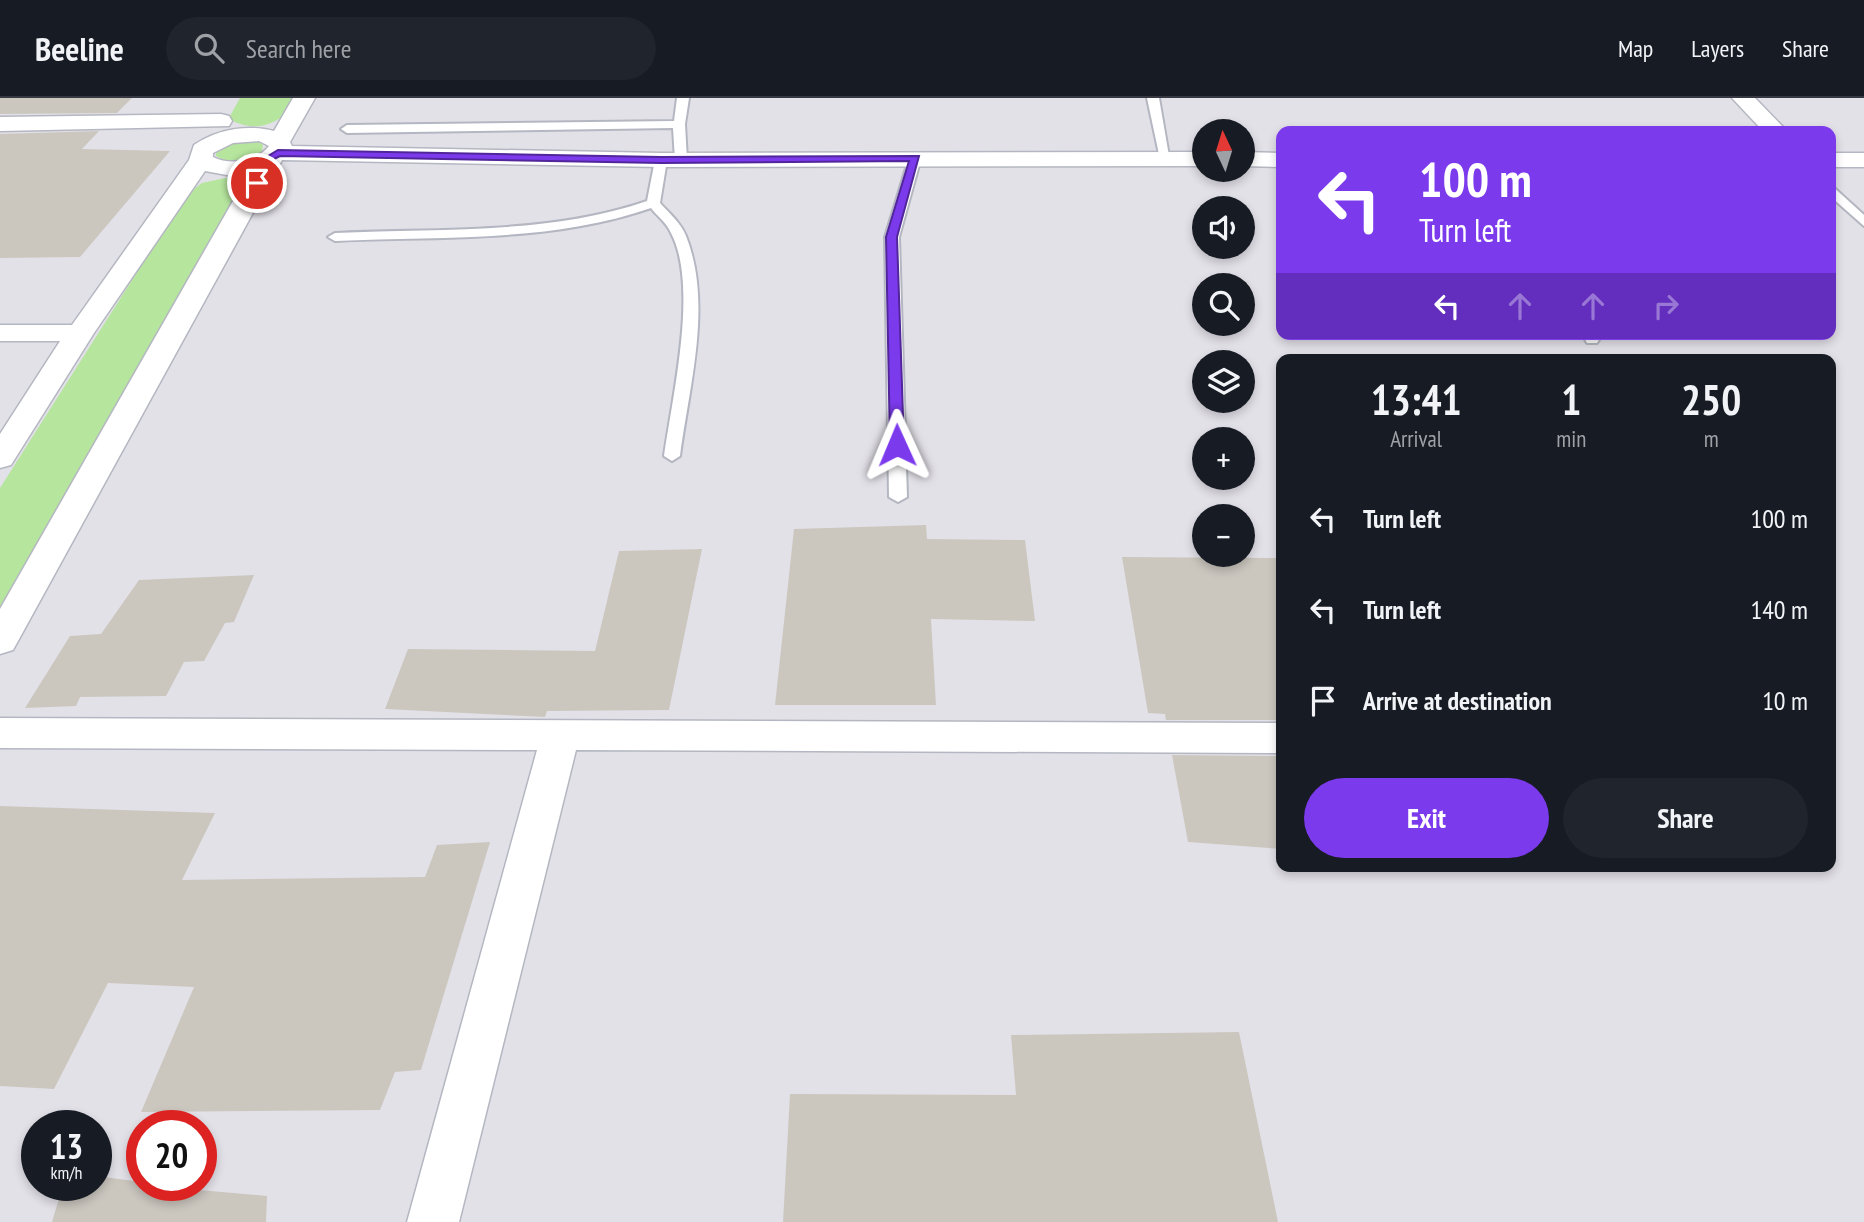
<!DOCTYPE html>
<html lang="en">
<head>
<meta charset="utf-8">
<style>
  body { margin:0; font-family:"PT Sans Narrow",sans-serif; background:#20242c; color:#f1f3f6; height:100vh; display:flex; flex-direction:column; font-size:26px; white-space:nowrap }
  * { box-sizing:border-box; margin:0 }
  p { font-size:23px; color:#9ea1a6 }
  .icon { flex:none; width:38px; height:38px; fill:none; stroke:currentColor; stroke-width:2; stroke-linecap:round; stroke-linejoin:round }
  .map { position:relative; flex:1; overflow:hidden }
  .drawer { position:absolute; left:1276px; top:256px; width:560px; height:518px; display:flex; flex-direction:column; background:#171b24; border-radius:14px; box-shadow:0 4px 10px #0003 }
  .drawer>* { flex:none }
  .banner { position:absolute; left:1276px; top:28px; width:560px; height:214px; border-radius:14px; box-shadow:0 4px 10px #0003; background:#7c3aed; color:#fff; overflow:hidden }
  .needle { width:46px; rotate:356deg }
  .tools { position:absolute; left:1192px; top:21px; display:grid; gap:14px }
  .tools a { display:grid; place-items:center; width:63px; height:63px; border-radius:50%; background:#171b24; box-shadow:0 4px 10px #0003; font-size:35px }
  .speed { position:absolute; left:21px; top:1012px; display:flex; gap:14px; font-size:35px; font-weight:700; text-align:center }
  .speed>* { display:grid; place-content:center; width:91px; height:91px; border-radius:50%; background:#171b24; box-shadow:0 4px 10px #0003; line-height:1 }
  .speed small { font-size:18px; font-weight:400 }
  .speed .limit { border:10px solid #d22; background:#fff; color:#111 }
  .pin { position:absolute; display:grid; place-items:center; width:60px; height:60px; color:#fff; margin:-30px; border:4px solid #fff; border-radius:50%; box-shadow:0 2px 7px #0007 }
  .me { position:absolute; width:77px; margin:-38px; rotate:359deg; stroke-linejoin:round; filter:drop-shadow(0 0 5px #0008) }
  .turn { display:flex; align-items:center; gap:24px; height:147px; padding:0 28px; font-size:32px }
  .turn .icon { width:91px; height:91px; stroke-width:2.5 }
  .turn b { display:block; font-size:49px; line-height:60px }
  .lanes { display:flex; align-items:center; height:66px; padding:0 28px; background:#0003; justify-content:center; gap:35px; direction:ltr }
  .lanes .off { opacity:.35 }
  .eta { display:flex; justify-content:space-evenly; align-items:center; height:119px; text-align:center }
  .eta b { font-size:42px; font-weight:600; line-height:49px }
  .cta { display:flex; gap:14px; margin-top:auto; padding:14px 28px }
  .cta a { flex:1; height:80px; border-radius:42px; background:#7c3aed; color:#fff; font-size:28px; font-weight:600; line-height:80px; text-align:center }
  .cta a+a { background:#20242c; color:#f1f3f6 }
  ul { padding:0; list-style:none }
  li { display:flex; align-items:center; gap:21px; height:91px; padding:0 28px }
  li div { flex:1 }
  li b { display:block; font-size:26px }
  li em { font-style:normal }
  header { display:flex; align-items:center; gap:42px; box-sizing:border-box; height:98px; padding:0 35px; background:#171b24; border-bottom:2px solid #363941 }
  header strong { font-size:33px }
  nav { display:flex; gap:38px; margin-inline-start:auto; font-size:24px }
  .search { width:490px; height:63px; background:#20242c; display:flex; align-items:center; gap:18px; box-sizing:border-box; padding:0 24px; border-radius:38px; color:#9ea1a6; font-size:26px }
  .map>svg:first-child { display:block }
  .industrial { fill:#e3e1e8; fill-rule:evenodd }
  .green { fill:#b6e59e }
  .building { fill:#cbc7bf }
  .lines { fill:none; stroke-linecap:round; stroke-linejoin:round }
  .lane-casing { stroke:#b4b7c1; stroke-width:4 }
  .street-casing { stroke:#b4b7c1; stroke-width:3 }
  .lane { fill:#fff; fill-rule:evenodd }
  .street { fill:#fff; fill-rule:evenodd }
  .route { fill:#7c3aed; stroke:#51269a; stroke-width:2 }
</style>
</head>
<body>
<header>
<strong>Beeline</strong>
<div class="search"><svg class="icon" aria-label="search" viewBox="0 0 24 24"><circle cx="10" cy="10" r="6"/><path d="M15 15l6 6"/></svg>Search here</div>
<nav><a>Map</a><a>Layers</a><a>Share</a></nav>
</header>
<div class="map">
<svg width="1864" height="1124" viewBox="0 0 1864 1124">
  <rect width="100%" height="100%" fill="#efe9e1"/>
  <!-- industrial -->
  <path class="industrial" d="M0,0H1864V1124H0ZM1204,33H1242V72H1204ZM1281,33H1830V236H1281ZM1204,110H1242V149H1204ZM1204,187H1242V226H1204ZM1281,261H1830V768H1281ZM1204,264H1242V303H1204ZM1204,341H1242V380H1204ZM1204,418H1242V457H1204ZM37,1027H96V1087H37ZM142,1027H201V1087H142Z"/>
  <!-- green -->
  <g class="green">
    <path d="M240,0H304C282,21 264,37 232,23L230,18Z"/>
    <path d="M257,43L263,47L262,53C250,62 229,68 216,58V52L231,44Z"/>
    <path d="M225,80L236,81L245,89L0,514V390L186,97L202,85Z"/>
  </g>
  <!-- building -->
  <g class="building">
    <path d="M0,0H132L117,15L0,16Z"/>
    <path d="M99,33L82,51L170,53L80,159L0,160V36Z"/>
    <path d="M926,427L927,441L1025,442L1035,523L931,521L936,607H775L794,431Z"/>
    <path d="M702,451L669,612L547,613L545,619L385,611L408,551L595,553L619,453Z"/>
    <path d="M1122,459L1276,460L1281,478V622H1166L1165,616L1148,615Z"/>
    <path d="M254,477L234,524L225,525L204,563L184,564L166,598L80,599L76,608L25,610L70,538L101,536L139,482Z"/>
    <path d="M1172,657L1281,658V751L1188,744Z"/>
    <path d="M0,708L215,715L182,782L425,779L437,747L490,744L421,972L395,974L380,1012L141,1014L194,889L108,885L54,991L0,988Z"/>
    <path d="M1239,934L1278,1124H783L790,996L1016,997L1011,937Z"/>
    <path d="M96,1078L142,1084V1087L267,1098L266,1124H52L63,1087H96Z"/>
  </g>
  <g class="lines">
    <defs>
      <g id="lane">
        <path d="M677,0H689L685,26L687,62L681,66L675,62L673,30L347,35L341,31L347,27L674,23Z"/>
        <path d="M1147,0H1159L1170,64L1160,61Z"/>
        <path d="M915,56L921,60L899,139L907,399L898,404L889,399L885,139L909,60Z"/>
        <path d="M661,58L667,62L660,105C669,115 681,125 686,138C713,206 689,289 680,358L672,363L664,358C672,300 699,188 671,135C667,125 657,118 651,110C551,145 440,138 335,143L328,139L335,135C439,130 548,137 647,103L655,62Z"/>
        <path d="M1830,86L1864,117V128L1830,98Z"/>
        <path d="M1582,236H1597L1599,242L1597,245H1587Z"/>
      </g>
      <g id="street">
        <path d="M293,0H315L290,44L292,48L661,55L1204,54V68L661,69L282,62L18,543L13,552L0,556V511L249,75L232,78L205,73L94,235L11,367L0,370V336L60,243H0V227H72L189,62L194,47C217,31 247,26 274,33ZM259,43L269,48C257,63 231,68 213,59V55L233,45Z"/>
        <path d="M1732,0H1755L1787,33H1763Z"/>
        <path d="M221,16L229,18L232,23L229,28L0,33V19Z"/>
        <path d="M1242,54L1281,55V69L1242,68Z"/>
        <rect x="1830" y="55" width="34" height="14"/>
        <path d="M0,620L1281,625V655L576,652L459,1124H407L537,652L0,650Z"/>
      </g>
    </defs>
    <!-- lane casing -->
    <use href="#lane" class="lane-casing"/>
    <!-- street casing -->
    <use href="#street" class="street-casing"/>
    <!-- lane -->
    <use href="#lane" class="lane"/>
    <!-- street -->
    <use href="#street" class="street"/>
  </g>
  <!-- route -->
  <path class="route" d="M278,52L661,59L919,58L897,139L904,347L897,351L890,347L886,139L909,63L661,65L280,58L274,61L261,88H253L265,60Z"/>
</svg>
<div class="tools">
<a><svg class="needle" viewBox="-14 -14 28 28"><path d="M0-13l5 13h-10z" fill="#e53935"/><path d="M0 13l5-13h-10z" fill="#9ea1a6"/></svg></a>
<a><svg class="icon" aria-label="sound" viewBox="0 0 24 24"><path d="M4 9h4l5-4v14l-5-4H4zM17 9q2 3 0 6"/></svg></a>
<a><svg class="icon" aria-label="search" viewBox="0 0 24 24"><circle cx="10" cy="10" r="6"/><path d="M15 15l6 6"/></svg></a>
<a><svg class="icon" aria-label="layers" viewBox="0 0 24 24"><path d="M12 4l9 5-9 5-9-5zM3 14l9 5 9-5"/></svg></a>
<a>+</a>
<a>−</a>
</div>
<div class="speed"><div>13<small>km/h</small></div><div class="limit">20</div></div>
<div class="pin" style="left:257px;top:85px;background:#d93025"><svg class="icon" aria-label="arrive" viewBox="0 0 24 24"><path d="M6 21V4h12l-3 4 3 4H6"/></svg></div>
<svg class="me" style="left:897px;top:347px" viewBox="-20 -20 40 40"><path d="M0-17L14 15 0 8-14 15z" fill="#7c3aed" stroke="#fff" stroke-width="4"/></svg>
<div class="banner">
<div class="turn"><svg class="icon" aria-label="left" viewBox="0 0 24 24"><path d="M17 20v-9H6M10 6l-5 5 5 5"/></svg><div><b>100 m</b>Turn left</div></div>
<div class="lanes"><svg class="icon" aria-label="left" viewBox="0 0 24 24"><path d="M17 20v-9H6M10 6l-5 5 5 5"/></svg><svg class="icon off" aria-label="ahead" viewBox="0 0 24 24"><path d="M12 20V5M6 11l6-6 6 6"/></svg><svg class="icon off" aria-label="ahead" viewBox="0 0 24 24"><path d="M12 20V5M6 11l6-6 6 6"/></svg><svg class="icon off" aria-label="right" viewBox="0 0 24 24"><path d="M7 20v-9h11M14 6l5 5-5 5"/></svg></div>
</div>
<section class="drawer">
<div class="eta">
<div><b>13:41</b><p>Arrival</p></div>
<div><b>1</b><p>min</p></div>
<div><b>250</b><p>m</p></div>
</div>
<ul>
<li><svg class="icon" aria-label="left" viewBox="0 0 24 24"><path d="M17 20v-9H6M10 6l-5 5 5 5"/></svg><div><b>Turn left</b></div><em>100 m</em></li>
<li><svg class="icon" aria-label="left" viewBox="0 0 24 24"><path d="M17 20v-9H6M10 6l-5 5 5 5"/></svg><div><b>Turn left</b></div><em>140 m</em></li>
<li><svg class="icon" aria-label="arrive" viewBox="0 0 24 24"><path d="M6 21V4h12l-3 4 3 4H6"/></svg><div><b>Arrive at destination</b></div><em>10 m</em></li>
</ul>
<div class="cta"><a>Exit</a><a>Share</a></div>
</section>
</div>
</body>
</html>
